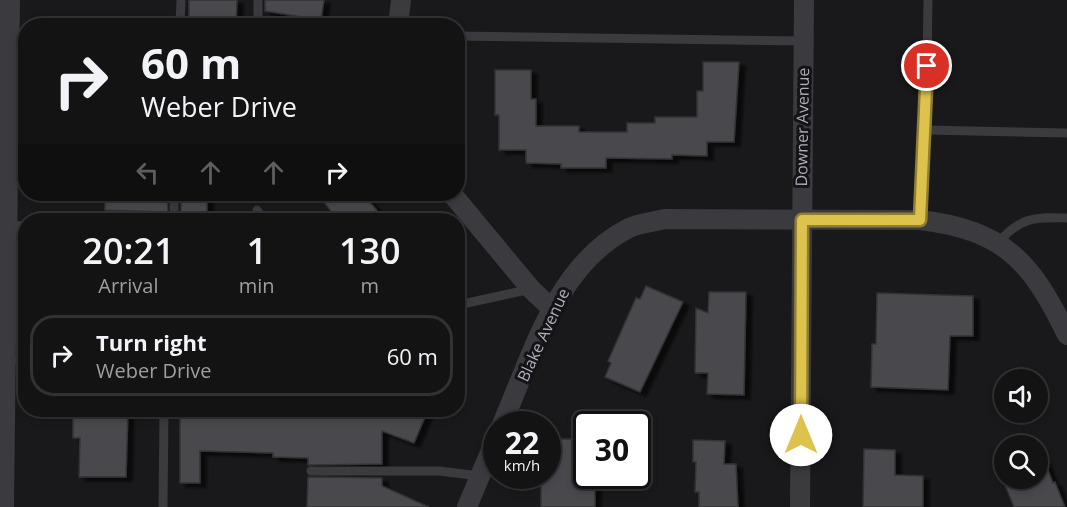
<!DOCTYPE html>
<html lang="en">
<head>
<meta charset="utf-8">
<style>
  body { margin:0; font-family:"Open Sans",sans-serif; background:#202022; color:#f1f3f6; height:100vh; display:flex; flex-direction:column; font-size:22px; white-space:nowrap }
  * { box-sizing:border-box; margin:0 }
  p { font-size:20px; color:#9d9ea0 }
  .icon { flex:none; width:33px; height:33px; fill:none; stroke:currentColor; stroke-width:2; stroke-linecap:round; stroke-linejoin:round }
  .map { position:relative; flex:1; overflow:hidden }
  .details { position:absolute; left:18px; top:213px; width:447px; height:204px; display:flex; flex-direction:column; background:#131314; border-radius:24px; box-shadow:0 3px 9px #0003,0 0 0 2px #323234 }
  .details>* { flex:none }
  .top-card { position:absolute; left:18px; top:18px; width:447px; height:183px; border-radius:24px; box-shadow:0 3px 9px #0003,0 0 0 2px #323234; background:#131314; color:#f1f3f6; overflow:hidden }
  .fabs { position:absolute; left:994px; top:369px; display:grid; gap:12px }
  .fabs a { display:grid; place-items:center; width:54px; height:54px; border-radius:50%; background:#131314; box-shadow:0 3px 9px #0003,0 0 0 2px #323234; font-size:30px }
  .speed { position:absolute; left:483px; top:411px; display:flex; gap:12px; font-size:30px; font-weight:700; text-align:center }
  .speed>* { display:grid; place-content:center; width:78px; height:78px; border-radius:50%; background:#131314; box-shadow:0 3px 9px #0003,0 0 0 2px #323234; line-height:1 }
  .speed small { font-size:15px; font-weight:400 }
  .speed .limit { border:3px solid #111; border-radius:9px; background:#fff; color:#111 }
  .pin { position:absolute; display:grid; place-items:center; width:51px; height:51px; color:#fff; margin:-26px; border:3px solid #fff; border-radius:50%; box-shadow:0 2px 6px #0007 }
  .me { position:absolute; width:66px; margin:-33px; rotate:0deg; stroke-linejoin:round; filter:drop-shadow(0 0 4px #0008) }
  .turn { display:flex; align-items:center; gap:21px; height:126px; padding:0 24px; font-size:27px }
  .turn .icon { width:78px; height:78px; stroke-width:2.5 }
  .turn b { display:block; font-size:42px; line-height:51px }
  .lanes { display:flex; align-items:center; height:57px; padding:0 24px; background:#0003; justify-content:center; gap:30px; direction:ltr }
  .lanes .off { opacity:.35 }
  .eta { display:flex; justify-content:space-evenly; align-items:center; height:102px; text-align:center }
  .eta b { font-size:36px; font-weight:600; line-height:42px }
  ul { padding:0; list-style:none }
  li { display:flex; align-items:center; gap:18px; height:81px; margin:0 12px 9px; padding:0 12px; border:3px solid #323234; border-radius:24px }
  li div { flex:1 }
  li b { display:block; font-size:22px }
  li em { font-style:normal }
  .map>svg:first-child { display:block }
  .building { fill:#48494d; stroke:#343336; stroke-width:1.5; filter:url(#shadow) }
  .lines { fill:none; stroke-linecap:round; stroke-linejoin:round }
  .service { stroke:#3a3a3f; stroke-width:9 }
  .minor { stroke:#3a3a3f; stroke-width:20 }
  .route-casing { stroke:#907f33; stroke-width:15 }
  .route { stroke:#ddc34e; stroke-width:10 }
  .labels { text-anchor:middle; stroke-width:6; stroke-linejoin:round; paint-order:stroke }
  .street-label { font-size:16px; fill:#adaeb9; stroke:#141416 }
</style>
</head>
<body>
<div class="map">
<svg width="1067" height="507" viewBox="0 0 1067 507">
  <defs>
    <filter id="shadow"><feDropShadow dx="6" dy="4" stdDeviation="1.5" flood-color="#0009"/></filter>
  </defs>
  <rect width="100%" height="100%" fill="#19191b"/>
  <!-- building -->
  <g class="building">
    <path d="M189,0H237L236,26H189Z"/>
    <path d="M265,0H324L321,20L265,11Z"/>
    <path d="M703,62H739L734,142H707V156L672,155V159L606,158V168H561V164L526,163V150H499V115H495V70H531V99H536V126H579V132H627V123H655V117H697V91H703Z"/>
    <path d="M105,194H167L168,212L105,210Z"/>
    <path d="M181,194H207V216H197V220H176L181,210Z"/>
    <path d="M332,194H363L385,220H338L323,201Z"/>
    <path d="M646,286L683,302L640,392L605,377L611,363L608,361L636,298L640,299Z"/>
    <path d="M709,292H746L744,395L707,394L708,373H695L696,308L708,313Z"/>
    <path d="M877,293L973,296V336H950L948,390L871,387L872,344H876Z"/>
    <path d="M73,410H128L126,477H79L80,438H73Z"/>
    <path d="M180,410H428L414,443L382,431V464L308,465V458L273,457V453L200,451V483H180Z"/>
    <path d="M557,439H586V476H595V507H541V478H547L548,460H557Z"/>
    <path d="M693,440L725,441L724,464H736L738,507H699V492H695L696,462H693Z"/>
    <path d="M1037,442L1053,483L1055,482L1065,507H1014L994,459L1005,454V478H1038V446H1027Z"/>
    <path d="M864,449L895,450V475L923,476V507H863Z"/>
    <path d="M308,477L382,478V486L429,507H307Z"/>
  </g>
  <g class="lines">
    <!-- service -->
    <g class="service">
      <path d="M258,0V26"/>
      <path d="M180,26L181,0"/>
      <path d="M458,36L803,41"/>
      <path d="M9,80H26"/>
      <path d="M926,130L1067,133"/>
      <path d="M174,209V194"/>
      <path d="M257,210L263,220"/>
      <path d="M920,220L926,130L928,0"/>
      <path d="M7,225L26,226"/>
      <path d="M998,243C1020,217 1035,217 1067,218"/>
      <path d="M458,305L531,289"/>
      <path d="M5,360L26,361"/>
      <path d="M311,471H439L480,476"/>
      <path d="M163,507L164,410"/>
    </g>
    <!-- minor -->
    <g class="minor">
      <path d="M398,26L401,0"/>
      <path d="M452,194L531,289L552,309"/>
      <path d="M502,424C533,354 556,265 629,228C639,223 653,222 665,219L920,220C1004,230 1032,262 1067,335"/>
      <path d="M4,507L10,0"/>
      <path d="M467,507L496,438"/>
      <path d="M800,507L804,0"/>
    </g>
  </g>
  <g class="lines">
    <defs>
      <path id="route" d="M801,435L802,220H920L927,66"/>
    </defs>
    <!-- route casing -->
    <use href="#route" class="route-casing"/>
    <!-- route -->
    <use href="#route" class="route"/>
  </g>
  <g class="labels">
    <!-- street labels -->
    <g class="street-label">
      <text transform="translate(802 127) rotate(-89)" y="6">Downer Avenue</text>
      <text transform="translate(543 335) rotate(-65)" y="6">Blake Avenue</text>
    </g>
  </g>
</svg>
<div class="fabs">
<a><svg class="icon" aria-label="sound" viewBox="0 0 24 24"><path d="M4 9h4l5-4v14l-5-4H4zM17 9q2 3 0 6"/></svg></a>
<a><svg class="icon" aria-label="search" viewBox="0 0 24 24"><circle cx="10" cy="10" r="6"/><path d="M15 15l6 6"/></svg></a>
</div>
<div class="speed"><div>22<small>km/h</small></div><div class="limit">30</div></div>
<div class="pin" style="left:927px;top:66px;background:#d93025"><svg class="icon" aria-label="arrive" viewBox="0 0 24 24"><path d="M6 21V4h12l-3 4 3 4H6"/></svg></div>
<svg class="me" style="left:801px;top:435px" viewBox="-20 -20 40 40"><circle r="19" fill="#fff"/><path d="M0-13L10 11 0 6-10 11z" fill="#ddc34e"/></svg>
<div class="top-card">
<div class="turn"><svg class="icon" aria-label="right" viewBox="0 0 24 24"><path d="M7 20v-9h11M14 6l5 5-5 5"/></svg><div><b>60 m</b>Weber Drive</div></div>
<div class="lanes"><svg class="icon off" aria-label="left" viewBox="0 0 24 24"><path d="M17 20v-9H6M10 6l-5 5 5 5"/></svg><svg class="icon off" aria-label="ahead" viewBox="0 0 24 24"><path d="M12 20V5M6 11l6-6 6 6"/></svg><svg class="icon off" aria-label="ahead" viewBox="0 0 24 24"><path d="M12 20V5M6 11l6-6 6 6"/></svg><svg class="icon" aria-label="right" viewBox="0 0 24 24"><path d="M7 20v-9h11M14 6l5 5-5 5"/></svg></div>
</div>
<section class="details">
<div class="eta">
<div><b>20:21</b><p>Arrival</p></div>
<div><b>1</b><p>min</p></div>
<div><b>130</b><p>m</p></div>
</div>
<ul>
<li><svg class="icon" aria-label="right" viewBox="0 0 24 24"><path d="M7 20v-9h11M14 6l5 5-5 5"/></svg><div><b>Turn right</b><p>Weber Drive</p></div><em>60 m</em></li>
</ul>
</section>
</div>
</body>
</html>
